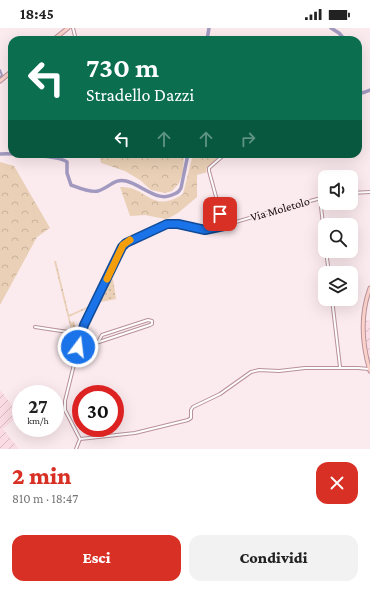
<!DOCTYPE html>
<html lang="it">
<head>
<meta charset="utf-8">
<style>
  body { margin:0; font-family:"Crimson Pro",serif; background:#f2f2f2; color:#222; height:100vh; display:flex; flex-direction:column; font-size:15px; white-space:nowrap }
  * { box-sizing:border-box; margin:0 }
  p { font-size:13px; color:#767676 }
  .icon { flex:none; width:22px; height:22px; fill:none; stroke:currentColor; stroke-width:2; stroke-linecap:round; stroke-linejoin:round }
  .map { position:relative; height:421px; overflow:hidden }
  .sheet { display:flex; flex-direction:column; background:#fff; flex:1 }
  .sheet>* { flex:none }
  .guide { position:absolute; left:8px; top:8px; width:354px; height:122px; border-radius:12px; box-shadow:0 4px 16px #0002; background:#0b6e4f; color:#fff; overflow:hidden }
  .tools { position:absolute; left:318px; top:142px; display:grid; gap:8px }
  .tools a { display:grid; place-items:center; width:40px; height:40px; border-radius:8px; background:#fff; box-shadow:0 4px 16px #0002; font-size:20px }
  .speed { position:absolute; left:12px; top:357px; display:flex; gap:8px; font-size:20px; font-weight:700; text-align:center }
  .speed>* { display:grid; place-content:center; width:52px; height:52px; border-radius:50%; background:#fff; box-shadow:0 4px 16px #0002; line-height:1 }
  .speed small { font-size:10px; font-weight:400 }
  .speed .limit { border:6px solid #d22; background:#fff; color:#111 }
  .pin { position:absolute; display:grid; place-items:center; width:34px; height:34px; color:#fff; margin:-17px; border-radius:8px; box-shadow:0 2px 6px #0006 }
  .me { position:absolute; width:44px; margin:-22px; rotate:15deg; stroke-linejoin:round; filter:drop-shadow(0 0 3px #0008) }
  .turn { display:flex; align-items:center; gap:14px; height:84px; padding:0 12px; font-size:18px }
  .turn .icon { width:52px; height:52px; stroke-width:2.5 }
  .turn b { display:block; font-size:28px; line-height:34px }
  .lanes { display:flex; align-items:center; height:38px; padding:0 12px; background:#0003; justify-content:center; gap:20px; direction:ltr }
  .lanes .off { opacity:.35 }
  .round { display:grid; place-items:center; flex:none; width:42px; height:42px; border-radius:12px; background:#f2f2f2 }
  .head { display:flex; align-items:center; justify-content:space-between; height:68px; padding:0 12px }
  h1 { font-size:24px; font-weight:800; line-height:30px; color:#d93025 }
  .button { display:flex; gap:8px; margin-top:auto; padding:8px 12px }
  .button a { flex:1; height:46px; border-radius:12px; background:#d93025; color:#fff; font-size:16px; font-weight:800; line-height:46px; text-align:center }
  .button a+a { background:#f2f2f2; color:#222 }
  .status { display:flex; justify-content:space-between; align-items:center; height:28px; padding:0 20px; background:#fff; direction:ltr }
  .status svg { height:11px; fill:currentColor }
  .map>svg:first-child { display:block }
  .industrial { fill:url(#industrial-furrows) }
  .grass { fill:url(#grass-dots) }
  .forest { fill:url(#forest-crowns) }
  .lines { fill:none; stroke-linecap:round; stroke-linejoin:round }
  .canal { stroke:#a299c0; stroke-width:2 }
  .river { stroke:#a299c0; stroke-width:3.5 }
  .street-casing { stroke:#b9919c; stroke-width:4 }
  .secondary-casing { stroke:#b9919c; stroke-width:5 }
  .street { stroke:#fff; stroke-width:2 }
  .secondary { stroke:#fbd2c9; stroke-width:3 }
  .route-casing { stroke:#114b97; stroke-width:10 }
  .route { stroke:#1a73e8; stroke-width:7 }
  .slow { stroke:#f59e0b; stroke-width:7 }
  .labels { text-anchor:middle; stroke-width:3; stroke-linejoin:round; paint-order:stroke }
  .street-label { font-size:12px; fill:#14070b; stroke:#fbeaee }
</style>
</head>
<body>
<div class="status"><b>18:45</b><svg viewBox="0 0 49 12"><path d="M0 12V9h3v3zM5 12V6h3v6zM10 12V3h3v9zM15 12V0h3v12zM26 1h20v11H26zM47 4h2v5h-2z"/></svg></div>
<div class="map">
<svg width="370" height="421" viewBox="0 0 370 421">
  <defs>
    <pattern id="industrial-furrows" width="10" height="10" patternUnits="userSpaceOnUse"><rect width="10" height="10" fill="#fbdce4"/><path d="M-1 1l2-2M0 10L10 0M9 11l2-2" fill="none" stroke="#d6bbc2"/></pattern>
    <pattern id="grass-dots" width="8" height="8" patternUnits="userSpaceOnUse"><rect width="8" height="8" fill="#ead0b6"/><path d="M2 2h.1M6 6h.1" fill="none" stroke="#c8b19b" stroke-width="1.8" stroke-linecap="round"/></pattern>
    <pattern id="forest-crowns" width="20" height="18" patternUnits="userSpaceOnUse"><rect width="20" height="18" fill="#ead0b6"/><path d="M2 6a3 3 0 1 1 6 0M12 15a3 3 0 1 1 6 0" fill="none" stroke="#c8b19b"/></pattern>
  </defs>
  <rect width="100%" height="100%" fill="#fbeaee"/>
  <!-- industrial -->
  <g class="industrial">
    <path d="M370,292V338L365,302L366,293Z"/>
    <path d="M0,362L20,387L3,401L19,421H0Z"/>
  </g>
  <!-- grass -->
  <g class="grass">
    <path d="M54,233H56L69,287L87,279L93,274L106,248H107L85,293L88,285L86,281L69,289L71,295L74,293C75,299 78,300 79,305L52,301V300L71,302Z"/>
    <path d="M113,251L116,271L96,275L107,252Z"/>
  </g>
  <!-- forest -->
  <g class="forest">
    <path d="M99,126H184L183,144L179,155L172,163L165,165L151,162L140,152L125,143L101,135Z"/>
    <path d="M193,126H224L219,131L207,139L206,143L207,144L197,147V169L178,185L169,190L165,191L145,187L130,188L120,159C146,157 152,187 183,166Z"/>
    <path d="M0,134L14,138L50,200L37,209L0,277Z"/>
  </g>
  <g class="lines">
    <!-- canal -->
    <path class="canal" d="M0,42L2,47L0,50"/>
    <!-- river -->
    <g class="river">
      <path d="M331,0L339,5L345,12"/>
      <path d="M207,12L209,0"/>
      <path d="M358,66L365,64L370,62"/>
      <path d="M0,126C9,125 61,128 67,134V145L71,157C79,160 90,165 98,163C109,160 114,150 126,153C142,157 157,174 172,167C177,165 179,164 181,160L188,126"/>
    </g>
    <defs>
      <g id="street">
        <path d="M73,0L76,12"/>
        <path d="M351,165L370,164"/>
        <path d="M320,170L325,214"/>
        <path d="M224,198L209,143V140L225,126"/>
        <path d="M326,223L329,245"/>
        <path d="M332,271L340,339"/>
        <path d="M35,299L81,306"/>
        <path d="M78,319L99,314L150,297L152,296V293L148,292L102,307L98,314"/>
        <path d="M80,411L135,405L188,392L191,390V382L193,379L220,366L251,344L259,342L279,343L305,340H358L369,341"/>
        <path d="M76,421L80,411L65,382V373L83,300L124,216L130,212L167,197L178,196L199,201L209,202L276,182L325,169"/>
      </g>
      <g id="secondary">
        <path d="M53,12L68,0"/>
        <path d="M0,53L12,43"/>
        <path d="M370,260C360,287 362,316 370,343"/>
      </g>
    </defs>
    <!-- street casing -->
    <use href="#street" class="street-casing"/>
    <!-- secondary casing -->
    <use href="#secondary" class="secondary-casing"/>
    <!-- street -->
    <use href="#street" class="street"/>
    <!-- secondary -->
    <use href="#secondary" class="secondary"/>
  </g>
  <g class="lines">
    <defs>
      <path id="route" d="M78,319L84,297L122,219L126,215L167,196H178L205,202L224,198L220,186"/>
    </defs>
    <!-- route casing -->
    <use href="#route" class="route-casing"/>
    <!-- route -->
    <use href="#route" class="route"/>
    <!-- slow -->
    <path class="slow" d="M107,251L123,217L130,212"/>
  </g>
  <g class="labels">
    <!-- street labels -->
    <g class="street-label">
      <text transform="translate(280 181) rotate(-16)" y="4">Via Moletolo</text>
    </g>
  </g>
</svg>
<div class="tools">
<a><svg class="icon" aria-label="sound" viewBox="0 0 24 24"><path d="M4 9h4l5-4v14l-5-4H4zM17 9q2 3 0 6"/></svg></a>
<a><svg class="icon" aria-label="search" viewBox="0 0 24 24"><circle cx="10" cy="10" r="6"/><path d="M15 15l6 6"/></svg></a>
<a><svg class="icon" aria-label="layers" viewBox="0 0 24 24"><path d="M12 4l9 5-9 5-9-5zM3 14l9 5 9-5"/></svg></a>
</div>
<div class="speed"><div>27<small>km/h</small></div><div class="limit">30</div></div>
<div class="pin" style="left:220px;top:186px;background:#d93025"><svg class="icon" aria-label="arrive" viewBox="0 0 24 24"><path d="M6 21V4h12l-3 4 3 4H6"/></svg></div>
<svg class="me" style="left:78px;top:319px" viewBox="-20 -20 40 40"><circle r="17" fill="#1a73e8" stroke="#fff" stroke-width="3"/><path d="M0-11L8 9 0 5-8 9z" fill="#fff"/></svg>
<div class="guide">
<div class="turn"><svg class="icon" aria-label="left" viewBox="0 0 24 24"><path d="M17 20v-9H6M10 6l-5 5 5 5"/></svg><div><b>730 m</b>Stradello Dazzi</div></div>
<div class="lanes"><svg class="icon" aria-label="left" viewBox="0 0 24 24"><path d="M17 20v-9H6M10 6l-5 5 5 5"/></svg><svg class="icon off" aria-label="ahead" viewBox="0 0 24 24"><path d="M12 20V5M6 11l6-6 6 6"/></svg><svg class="icon off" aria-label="ahead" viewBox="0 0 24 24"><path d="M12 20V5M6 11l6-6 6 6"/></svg><svg class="icon off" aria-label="right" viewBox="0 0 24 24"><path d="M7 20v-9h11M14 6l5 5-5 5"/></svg></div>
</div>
</div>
<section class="sheet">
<div class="head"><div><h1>2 min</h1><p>810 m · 18:47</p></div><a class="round" style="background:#d93025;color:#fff"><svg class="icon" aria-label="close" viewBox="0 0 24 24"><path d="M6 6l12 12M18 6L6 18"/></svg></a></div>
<div class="button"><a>Esci</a><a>Condividi</a></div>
</section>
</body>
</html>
